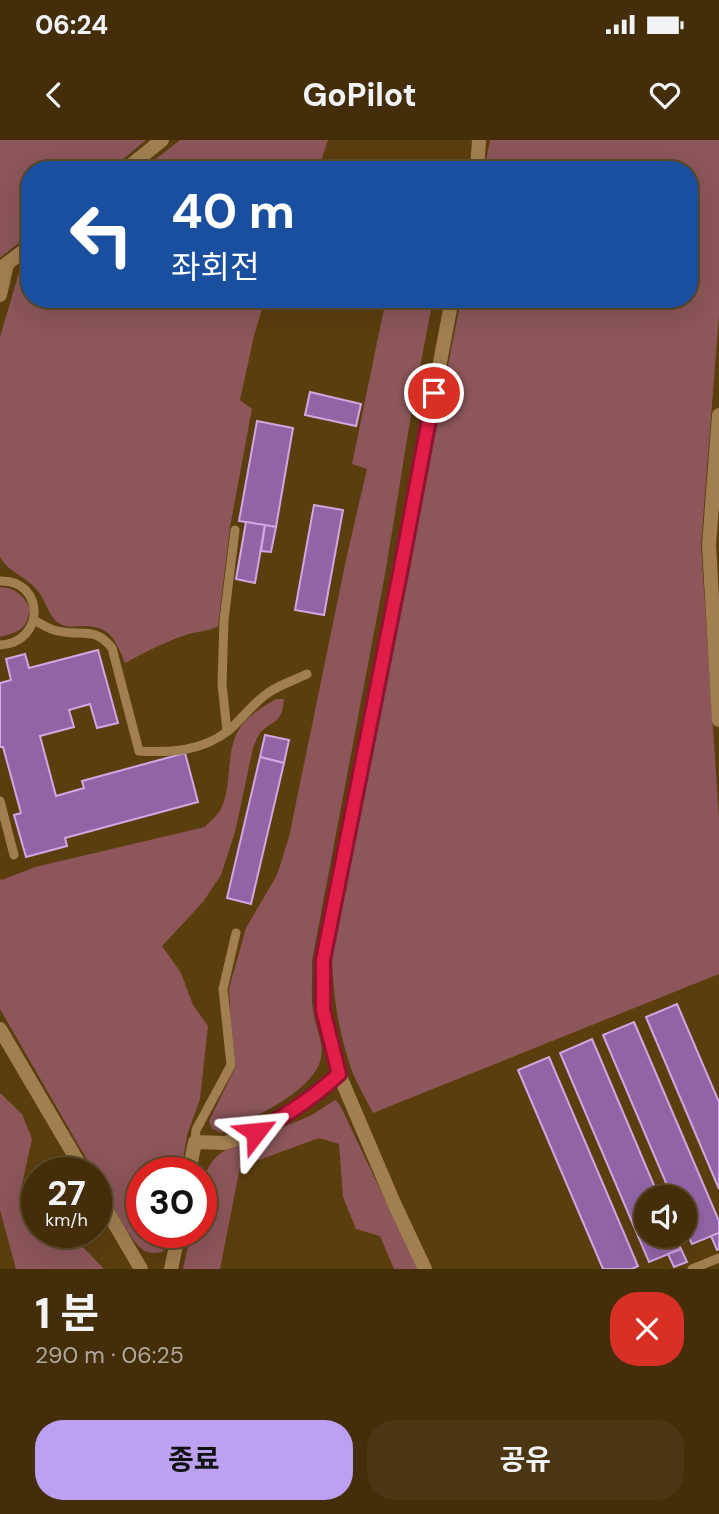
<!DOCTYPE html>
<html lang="ko">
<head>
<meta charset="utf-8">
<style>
  body { margin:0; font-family:"DM Sans","Noto Sans KR",sans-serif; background:#4b3613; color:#f1f3f6; height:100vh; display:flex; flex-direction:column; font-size:26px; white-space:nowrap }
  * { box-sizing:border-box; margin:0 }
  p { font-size:23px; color:#afa89c }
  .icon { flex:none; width:38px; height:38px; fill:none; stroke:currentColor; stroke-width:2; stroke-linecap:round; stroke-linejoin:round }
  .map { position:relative; height:1129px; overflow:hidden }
  .details { display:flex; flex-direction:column; background:#442e0a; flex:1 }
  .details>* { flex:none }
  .top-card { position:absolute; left:21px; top:21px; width:677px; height:147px; border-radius:28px; box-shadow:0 7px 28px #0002,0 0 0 2px #5c4a2b; background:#1a4fa0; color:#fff; overflow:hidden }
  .fabs { position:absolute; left:634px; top:1045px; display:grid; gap:14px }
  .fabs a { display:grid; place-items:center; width:63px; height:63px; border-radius:50%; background:#442e0a; box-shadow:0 7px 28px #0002,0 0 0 2px #5c4a2b; font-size:35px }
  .speed { position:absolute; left:21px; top:1017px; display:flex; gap:14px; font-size:35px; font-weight:700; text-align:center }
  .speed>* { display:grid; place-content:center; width:91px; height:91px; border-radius:50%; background:#442e0a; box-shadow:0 7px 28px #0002,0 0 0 2px #5c4a2b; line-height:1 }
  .speed small { font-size:18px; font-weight:400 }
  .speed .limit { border:10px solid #d22; background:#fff; color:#111 }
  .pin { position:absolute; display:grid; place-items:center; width:60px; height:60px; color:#fff; margin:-30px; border:4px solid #fff; border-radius:50%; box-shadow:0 2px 7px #0007 }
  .me { position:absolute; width:77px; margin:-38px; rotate:61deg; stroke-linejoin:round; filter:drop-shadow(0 0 5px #0008) }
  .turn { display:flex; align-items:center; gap:24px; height:147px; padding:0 35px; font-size:32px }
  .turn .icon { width:91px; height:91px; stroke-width:2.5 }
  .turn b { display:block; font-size:49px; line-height:60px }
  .round { display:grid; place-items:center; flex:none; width:74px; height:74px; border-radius:28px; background:#4b3613 }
  .head { display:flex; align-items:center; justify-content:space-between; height:119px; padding:0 35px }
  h1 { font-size:42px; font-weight:700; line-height:52px }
  .button { display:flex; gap:14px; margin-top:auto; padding:14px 35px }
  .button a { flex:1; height:80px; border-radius:28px; background:#bca0f2; color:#111; font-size:28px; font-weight:700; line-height:80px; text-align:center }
  .button a+a { background:#4b3613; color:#f1f3f6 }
  .status { display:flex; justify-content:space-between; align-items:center; height:49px; padding:0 35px; background:#442e0a; direction:ltr }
  .status svg { height:19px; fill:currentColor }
  header { display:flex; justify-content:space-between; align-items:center; height:91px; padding:0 35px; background:#442e0a; font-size:32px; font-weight:700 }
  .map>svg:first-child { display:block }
  .green { fill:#8c565a }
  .building { fill:#9264a6; stroke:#cfa7e1; stroke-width:2 }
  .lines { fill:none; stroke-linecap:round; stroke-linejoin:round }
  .lane { stroke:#a17f50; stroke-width:9 }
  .street { stroke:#a17f50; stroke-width:14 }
  .route-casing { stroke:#92132f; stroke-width:18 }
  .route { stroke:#e11d48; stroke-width:12 }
</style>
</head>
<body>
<div class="status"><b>06:24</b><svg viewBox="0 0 49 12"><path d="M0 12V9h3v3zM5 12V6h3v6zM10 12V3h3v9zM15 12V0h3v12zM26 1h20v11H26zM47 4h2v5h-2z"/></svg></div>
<header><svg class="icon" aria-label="back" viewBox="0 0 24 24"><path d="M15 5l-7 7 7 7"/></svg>GoPilot<svg class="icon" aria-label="heart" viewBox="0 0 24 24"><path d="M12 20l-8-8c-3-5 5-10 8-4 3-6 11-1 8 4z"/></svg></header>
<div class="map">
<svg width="719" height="1129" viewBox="0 0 719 1129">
  <rect width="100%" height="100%" fill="#5b3e0e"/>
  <!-- green -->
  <g class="green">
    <path d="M0,0H146L110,30H30V94L0,118Z"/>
    <path d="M180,0H328L318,30H142Z"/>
    <path d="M490,0H719V175L701,405L719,679V834L373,973C365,957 354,940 349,922C338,888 333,854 332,818L461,159H690V30H484Z"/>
    <path d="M30,119V159H265L254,196L240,260L252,269L230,387L218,486C208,492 196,491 186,495C165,502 145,512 125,523C116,501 111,486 84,486C76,486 69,488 62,485C49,479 46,460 37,450C26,436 9,433 0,417V197L21,126Z"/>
    <path d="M386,159H433L411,275L386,429L312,821C313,838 310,858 314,875C316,888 324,904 321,917C316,951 249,980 221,993L212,989L209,981L236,926L231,889L229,848L246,788L277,735L289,697L347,415L367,329L352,324Z"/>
    <path d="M0,447C14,447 24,456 30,468C26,491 20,491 0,497Z"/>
    <path d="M276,559H284C282,588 269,579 258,596C256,600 255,604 253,608L235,692L221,735L203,762L162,806L181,833L193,865L208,886L200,959L187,995L181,1032H142V1092H171L167,1106L162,1112C156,1113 151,1114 145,1111C131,1105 105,1051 96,1036V1032H94L0,869V739L2,740L35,727L205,687C209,682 216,677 220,671C233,646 225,615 238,591C246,577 262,567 276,559Z"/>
    <path d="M0,953L22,974L32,999L19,1058L34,1092L55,1100L77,1101L104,1129H16L0,1070Z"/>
    <path d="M335,960L340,965L418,1129H394L380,1096L356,1089L343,1057L339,1004L319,998L240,1027L220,1129H183L191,1092H201C201,1063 196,1029 224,1011L310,976Z"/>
  </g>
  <!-- building -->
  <g class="building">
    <path d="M310,252L361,264L356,286L305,275Z"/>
    <path d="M257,281L293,288L276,387L239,381Z"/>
    <path d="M314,365L343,370L324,475L295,470Z"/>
    <path d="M246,382L265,385L255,443L236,439Z"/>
    <path d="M265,385L276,387L271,412L261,411Z"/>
    <path d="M98,510L118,583L97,588L90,564L69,570L74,587L40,596L56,656L84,648L82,641L185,613L198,662L65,698L67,706L26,717L14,675L21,673L3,607H0V543L11,540L6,519L25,514L29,528Z"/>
    <path d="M265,595L289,600L284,623L260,617Z"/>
    <path d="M260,617L284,623L251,764L227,758Z"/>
    <path d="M677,864L719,962V1049L646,877Z"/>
    <path d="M634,882L719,1081V1093L692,1104L684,1087V1057H672L603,895Z"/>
    <path d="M592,899L659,1057H646V1096H675L681,1109L649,1122L560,913Z"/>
    <path d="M549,917L638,1126L632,1129H603L518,930Z"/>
    <path d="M719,1093V1109L717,1110L711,1096Z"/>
    <path d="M681,1109L687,1122L674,1127L668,1114Z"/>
  </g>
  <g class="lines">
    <!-- lane -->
    <g class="lane">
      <path d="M0,441C44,439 47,502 0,505"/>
      <path d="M34,480C40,483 47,488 54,490C79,498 93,484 112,508L139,611C171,613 202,611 228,591C242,579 253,563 268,553C279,545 295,540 307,534"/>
      <path d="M227,591L222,544L224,480L235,390"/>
      <path d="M0,661L14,715"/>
      <path d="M195,1002L196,990L231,925L223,849L236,793"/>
      <path d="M692,1129L719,1118"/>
    </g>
    <!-- street -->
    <g class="street">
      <path d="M125,30L162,0"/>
      <path d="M477,30L479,0"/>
      <path d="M0,129L30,106"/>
      <path d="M0,155L7,124"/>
      <path d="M719,275L709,405L719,580"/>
      <path d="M0,889L84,1032"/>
      <path d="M189,1032L195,1002L225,1003L256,992L293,971L320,951L339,934"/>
      <path d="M96,1052L141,1129"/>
      <path d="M171,1129L179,1092"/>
      <path d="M425,1129L394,1063L339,934L323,870V820L401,428L452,159"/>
    </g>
  </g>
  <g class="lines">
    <defs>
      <path id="route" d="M256,992C287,975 313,958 339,934L323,870V820L401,428L434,253"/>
    </defs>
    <!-- route casing -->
    <use href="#route" class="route-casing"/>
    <!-- route -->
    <use href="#route" class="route"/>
  </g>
</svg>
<div class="fabs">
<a><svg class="icon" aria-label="sound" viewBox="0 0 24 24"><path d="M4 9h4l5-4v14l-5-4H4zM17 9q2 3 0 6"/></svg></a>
</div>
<div class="speed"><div>27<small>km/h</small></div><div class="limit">30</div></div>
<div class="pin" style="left:434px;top:253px;background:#d93025"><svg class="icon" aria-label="arrive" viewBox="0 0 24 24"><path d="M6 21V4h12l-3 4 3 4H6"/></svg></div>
<svg class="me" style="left:256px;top:992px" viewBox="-20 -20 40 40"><path d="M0-17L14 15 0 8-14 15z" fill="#e11d48" stroke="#fff" stroke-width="4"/></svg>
<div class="top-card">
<div class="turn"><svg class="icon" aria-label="left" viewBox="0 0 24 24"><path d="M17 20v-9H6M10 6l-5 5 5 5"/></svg><div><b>40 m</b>좌회전</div></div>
</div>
</div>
<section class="details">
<div class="head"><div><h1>1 분</h1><p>290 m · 06:25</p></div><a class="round" style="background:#d93025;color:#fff"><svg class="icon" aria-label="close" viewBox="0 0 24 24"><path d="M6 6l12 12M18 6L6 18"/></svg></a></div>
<div class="button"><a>종료</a><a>공유</a></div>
</section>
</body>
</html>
